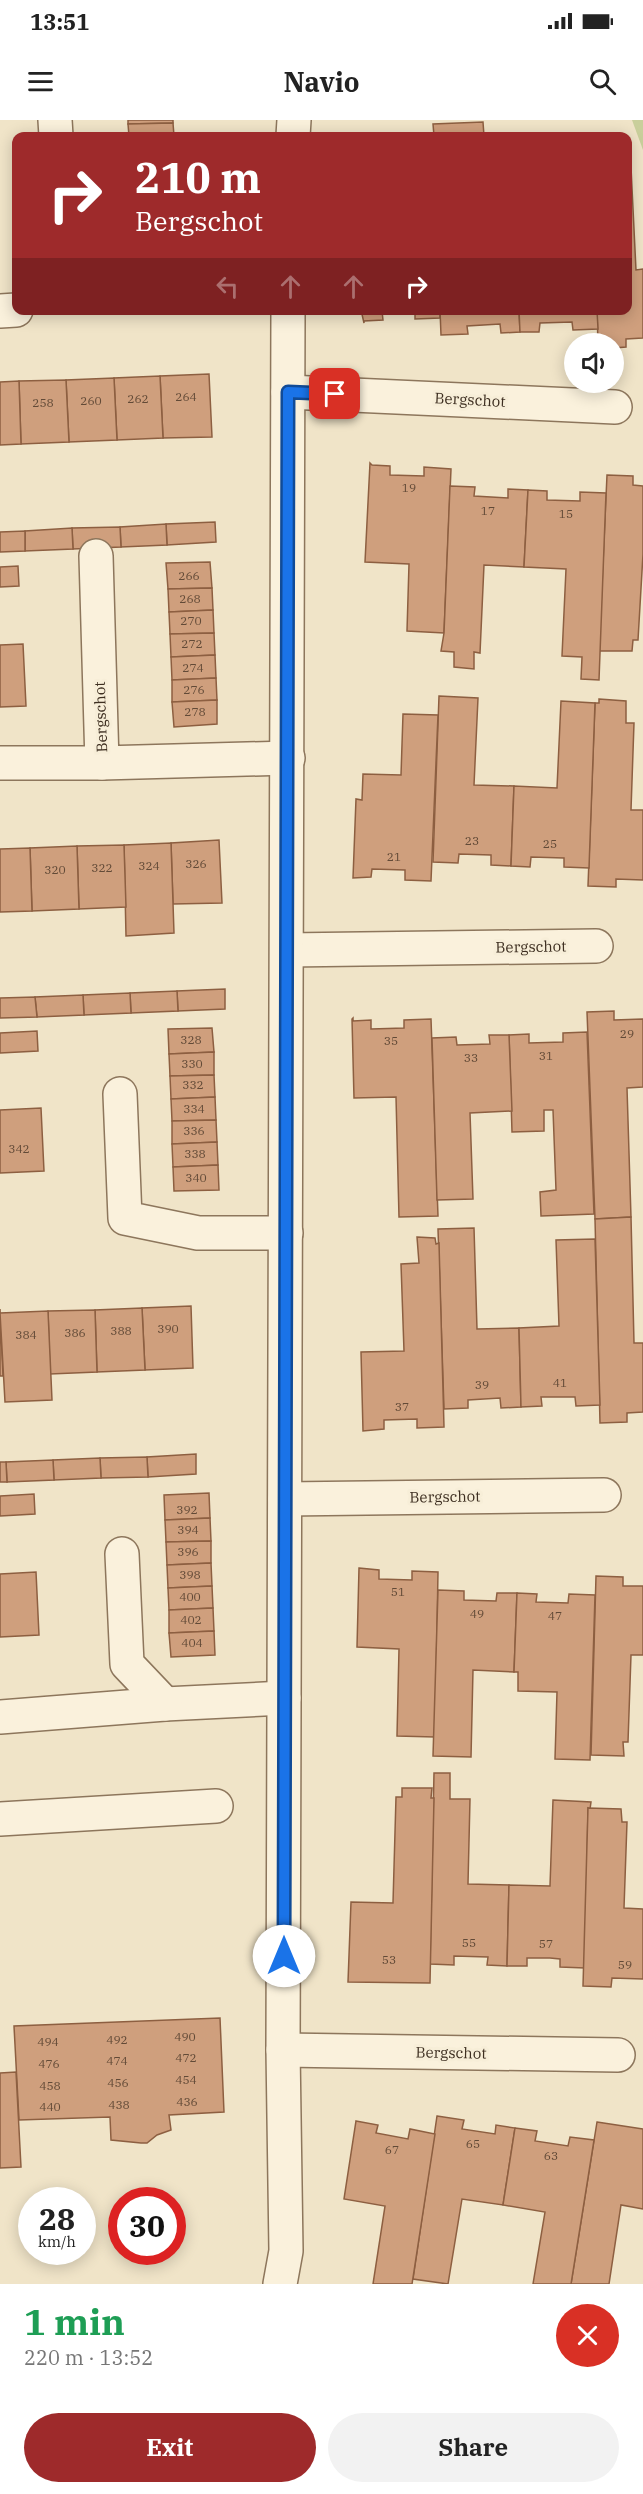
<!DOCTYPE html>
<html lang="en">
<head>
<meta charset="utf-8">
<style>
  body { margin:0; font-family:"IBM Plex Serif",serif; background:#f2f2f2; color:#222; height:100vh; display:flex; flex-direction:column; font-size:22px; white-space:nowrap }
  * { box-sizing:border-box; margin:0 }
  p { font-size:20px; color:#767676 }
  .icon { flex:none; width:33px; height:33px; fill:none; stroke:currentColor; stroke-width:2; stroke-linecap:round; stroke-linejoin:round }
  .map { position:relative; height:2164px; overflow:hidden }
  .side { display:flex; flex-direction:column; background:#fff; flex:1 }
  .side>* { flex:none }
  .top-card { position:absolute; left:12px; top:12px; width:620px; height:183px; border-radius:12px; box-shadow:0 3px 15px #0003; background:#9e2a2b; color:#fff; overflow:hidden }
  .buttons { position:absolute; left:564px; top:213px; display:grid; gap:12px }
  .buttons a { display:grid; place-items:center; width:60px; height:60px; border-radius:50%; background:#fff; box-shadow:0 3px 15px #0003; font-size:30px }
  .speed { position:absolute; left:18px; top:2067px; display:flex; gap:12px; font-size:30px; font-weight:700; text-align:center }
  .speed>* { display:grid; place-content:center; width:78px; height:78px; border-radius:50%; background:#fff; box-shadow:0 3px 15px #0003; line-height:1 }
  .speed small { font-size:15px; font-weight:400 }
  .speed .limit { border:9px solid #d22; background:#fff; color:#111 }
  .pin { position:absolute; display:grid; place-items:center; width:51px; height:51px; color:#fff; margin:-26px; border-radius:12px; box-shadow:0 3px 9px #0006 }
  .me { position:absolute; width:66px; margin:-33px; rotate:0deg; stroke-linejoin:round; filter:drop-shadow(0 0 4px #0008) }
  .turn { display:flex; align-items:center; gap:21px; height:126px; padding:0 24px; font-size:27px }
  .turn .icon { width:78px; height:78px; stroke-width:2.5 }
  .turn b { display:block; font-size:42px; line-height:51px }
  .lanes { display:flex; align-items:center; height:57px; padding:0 24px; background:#0003; justify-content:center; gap:30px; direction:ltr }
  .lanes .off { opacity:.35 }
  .round { display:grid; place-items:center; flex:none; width:63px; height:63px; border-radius:32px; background:#f2f2f2 }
  .headline { display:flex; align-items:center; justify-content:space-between; height:102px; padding:0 24px }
  h1 { font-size:36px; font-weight:700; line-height:45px; color:#1e9e55 }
  .primary-button { display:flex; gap:12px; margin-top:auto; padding:12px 24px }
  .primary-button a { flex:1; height:69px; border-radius:36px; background:#9e2a2b; color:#fff; font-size:24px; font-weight:700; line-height:69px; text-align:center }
  .primary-button a+a { background:#f2f2f2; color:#222 }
  .status { display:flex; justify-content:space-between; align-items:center; height:42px; padding:0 30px; background:#fff; direction:ltr }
  .status svg { height:16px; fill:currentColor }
  header { display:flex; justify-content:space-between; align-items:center; height:78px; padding:0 24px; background:#fff; font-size:27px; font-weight:700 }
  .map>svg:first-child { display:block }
  .green { fill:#c9cf9b }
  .building { fill:#cf9f7d; stroke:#8d5f41; stroke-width:1.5 }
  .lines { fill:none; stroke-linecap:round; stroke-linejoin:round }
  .minor-casing { stroke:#8d765c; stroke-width:36 }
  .minor { stroke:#faf1dc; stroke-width:33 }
  .route-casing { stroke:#114b97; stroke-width:15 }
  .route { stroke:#1a73e8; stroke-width:10 }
  .labels { text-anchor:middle; stroke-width:6; stroke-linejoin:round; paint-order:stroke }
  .number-label { font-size:12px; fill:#624a37 }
  .street-label { font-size:15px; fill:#3d2e20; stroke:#f7eed8 }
</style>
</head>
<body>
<div class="status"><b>13:51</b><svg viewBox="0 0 49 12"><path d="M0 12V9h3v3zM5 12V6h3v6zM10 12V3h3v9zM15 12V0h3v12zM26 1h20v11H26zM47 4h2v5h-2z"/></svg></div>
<header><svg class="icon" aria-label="menu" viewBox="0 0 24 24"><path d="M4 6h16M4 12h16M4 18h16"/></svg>Navio<svg class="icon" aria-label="search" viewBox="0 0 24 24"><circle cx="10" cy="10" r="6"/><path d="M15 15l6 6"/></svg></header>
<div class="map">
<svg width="643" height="2164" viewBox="0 0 643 2164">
  <rect width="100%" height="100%" fill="#f0e4c8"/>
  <!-- green -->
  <path class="green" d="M632,0H643V30Z"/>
  <!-- building -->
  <g class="building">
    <path d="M128,0H173V3L128,4Z"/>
    <path d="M483,2L484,16H434L433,4Z"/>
    <path d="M173,3L174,16H129L128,4Z"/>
    <path d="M627,27H630L636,150L643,149V218L626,219V227L614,228V224H598L597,190H627Z"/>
    <path d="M361,190H404L382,191L383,200L364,201V203Z"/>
    <path d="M415,190H440V198L415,199Z"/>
    <path d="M440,190H519L520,212L501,213L500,204L467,206L468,214L441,215Z"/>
    <path d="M519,190H597L598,209L573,210L572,202L540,203L539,212H520Z"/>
    <path d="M209,254L212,317L163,318L160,256Z"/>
    <path d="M160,256L163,318L117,320L114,258Z"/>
    <path d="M114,258L117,320L69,322L66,260Z"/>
    <path d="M66,260L69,322L21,324L19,261Z"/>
    <path d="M19,261L21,324L0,325V262Z"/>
    <path d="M370,343L372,345L390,346V355L424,356V347L451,349L444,513L407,511L409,444L365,442Z"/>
    <path d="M607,355L633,356V365L643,366V434L638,520H633L632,531H599Z"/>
    <path d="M450,366L475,367L474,376L508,378V369L528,370L524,447L484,445L480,533L474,532V549L454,547V532L441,531L444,513Z"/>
    <path d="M528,370L547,371V380L580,381V372L606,373L599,560L581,559L582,537L562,536L566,449L524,447Z"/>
    <path d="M215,402L216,422L167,425L166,404Z"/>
    <path d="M166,404L167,425L121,427L120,407Z"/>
    <path d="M120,407L121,427L73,429L72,408Z"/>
    <path d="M72,408L73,429L25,431V411Z"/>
    <path d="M25,411V431L0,432V412Z"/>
    <path d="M210,442L212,468L168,469L166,443Z"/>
    <path d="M18,446L19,466L0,467V447Z"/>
    <path d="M212,468L213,490L169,492L168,469Z"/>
    <path d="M213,490L214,513L170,514L169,492Z"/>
    <path d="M214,513L215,535L171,537L170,514Z"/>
    <path d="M23,524L26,586L0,587V525Z"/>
    <path d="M215,535L216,558L172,560L171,537Z"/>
    <path d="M216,558L217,580L172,582V560Z"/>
    <path d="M439,576L478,578L474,665L514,666L511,746L491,745V735L459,734L458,743L433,742Z"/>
    <path d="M599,579L626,581V603H634L631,690H643V760L616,759V767L588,766L595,583H599Z"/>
    <path d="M217,580V604L174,607L172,582Z"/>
    <path d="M561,581L595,583L589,748L564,747V738L531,737L530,747L511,746L514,666L557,668Z"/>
    <path d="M403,594L438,595L431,761L405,760V750L372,749L371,757L353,758L356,679L362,680L363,654L401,655Z"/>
    <path d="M219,720L222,783L173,784L171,723Z"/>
    <path d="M171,723L174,813L126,816L124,725Z"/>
    <path d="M124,725L126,787L79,789L77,726Z"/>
    <path d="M77,726L79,789L32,791L30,728Z"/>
    <path d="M30,728L32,791L0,792V729Z"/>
    <path d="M225,869V889L178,891L177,871Z"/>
    <path d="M177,871L178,891L131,893L130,873Z"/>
    <path d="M130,873L131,893L84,895L83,875Z"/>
    <path d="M83,875L84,895L37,897L35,877Z"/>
    <path d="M35,877L37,897L0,898V878Z"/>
    <path d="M614,891V900L643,899V967L627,968L631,1097L595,1099L587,892Z"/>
    <path d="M353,898V901L371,900V909L404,908V900L431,899L438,1096L399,1097L396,977L354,978L352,899Z"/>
    <path d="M212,908L214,932L169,934L168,909Z"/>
    <path d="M37,911L38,931L0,933V913Z"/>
    <path d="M587,912L594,1094L541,1096L540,1072L556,1070L553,990H544V1011L512,1012L509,915L529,914V923L563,922V913Z"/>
    <path d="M489,915H509L512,991L470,993L473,1079L437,1080L432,918L456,917L457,925L490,924Z"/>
    <path d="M214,932V955L170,956L169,934Z"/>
    <path d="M214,955L215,977L171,979L170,956Z"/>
    <path d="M215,977L216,1000L172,1001L171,979Z"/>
    <path d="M41,988L44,1051L0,1053V990Z"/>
    <path d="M216,1000L217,1022L172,1024V1001Z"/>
    <path d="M217,1022L218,1045L173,1047L172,1024Z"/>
    <path d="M218,1045L219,1070L174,1071L173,1047Z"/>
    <path d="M631,1097L634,1223H643V1292L627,1293V1302L600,1303L595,1099Z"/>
    <path d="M474,1108L477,1209L519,1208L521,1287L501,1288L500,1278L468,1280V1288L444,1289L438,1109Z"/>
    <path d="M417,1117L435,1118L436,1124L439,1123L444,1307L417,1308V1299L384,1300V1309L363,1311L361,1232L404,1231L401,1144L419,1143Z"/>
    <path d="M595,1119L600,1285L576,1286L575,1277H541L542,1286L521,1287L519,1208L559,1206L556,1120Z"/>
    <path d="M191,1186L193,1248L145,1250L142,1188Z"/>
    <path d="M142,1188L145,1250L97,1252L95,1190Z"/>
    <path d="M0,1189L3,1256H0Z"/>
    <path d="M95,1190L97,1252L50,1254L48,1191Z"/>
    <path d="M48,1191L52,1280L5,1282L0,1193Z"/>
    <path d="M196,1334V1354L148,1357L147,1337Z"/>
    <path d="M147,1337L148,1357L101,1358L100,1338Z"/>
    <path d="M100,1338L101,1358L54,1360L53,1340Z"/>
    <path d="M53,1340L54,1360L7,1362L6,1342Z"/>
    <path d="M0,1342H6L7,1362H0Z"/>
    <path d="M209,1373L210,1398L165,1400L164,1375Z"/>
    <path d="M34,1374L35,1394L0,1396V1376Z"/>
    <path d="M210,1398L211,1421L166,1422L165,1400Z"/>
    <path d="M211,1421V1443L167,1445L166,1422Z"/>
    <path d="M211,1443L212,1466L168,1468L167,1445Z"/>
    <path d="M359,1448L379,1450V1459L412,1460V1451L438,1452L435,1617L397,1616L399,1529L357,1527Z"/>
    <path d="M36,1452L39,1515L0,1517V1454Z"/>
    <path d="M596,1456L623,1457V1466H643V1535H631L628,1622H623L624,1636L591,1635Z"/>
    <path d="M212,1466L213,1488L169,1490L168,1468Z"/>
    <path d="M438,1470L464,1471V1480L496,1481L497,1473H517L514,1552L473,1550L471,1637L433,1636Z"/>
    <path d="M517,1473L537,1474L536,1482L568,1483L569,1474L595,1475L590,1640L555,1639L557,1572L518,1571V1552H514Z"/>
    <path d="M213,1488L214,1511L169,1513V1490Z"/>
    <path d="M214,1511L215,1535L171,1537L169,1513Z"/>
    <path d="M434,1653H450V1679H470L468,1764L509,1765L507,1846L487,1845L488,1837L454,1836V1845L430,1844Z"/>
    <path d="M402,1668H432L431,1678H434L430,1863L348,1862L351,1782L393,1783L396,1677H402Z"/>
    <path d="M553,1680L591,1682L590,1689L588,1688L585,1848L560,1847V1839L550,1838H527V1846H507L509,1765L550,1766Z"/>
    <path d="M588,1688L621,1689L622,1702H627L624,1788L643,1789V1859L612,1858L611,1867L583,1866Z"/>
    <path d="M220,1898L224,1992L169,1995L171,2010L157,2015L147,2023H141L111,2020L110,1997L19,2000L14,1906Z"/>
    <path d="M16,1952L21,2047L0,2048V1953Z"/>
    <path d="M437,1996L464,2000L462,2009L495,2014L496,2005L515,2008L503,2085L462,2079L448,2164L413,2159Z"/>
    <path d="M356,2001L378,2005L376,2013L408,2019L410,2009L435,2014L412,2164H373L385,2086L344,2079Z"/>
    <path d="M597,2002L643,2009V2089L621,2085L609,2164H571Z"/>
    <path d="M515,2008L537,2011L535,2021L568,2026L570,2017L594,2020L571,2164H533L545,2092L503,2085Z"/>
  </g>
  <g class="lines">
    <defs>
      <g id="minor">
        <path d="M55,0L56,16"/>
        <path d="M293,16L294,0"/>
        <path d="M0,191L16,190"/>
        <path d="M288,272L615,287"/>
        <path d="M96,436L102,643L288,638"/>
        <path d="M0,643H102"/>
        <path d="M287,830L596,826"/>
        <path d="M120,974L125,1098L198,1113H286"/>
        <path d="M285,1379L604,1375"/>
        <path d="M122,1434L127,1544L165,1584L284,1578"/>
        <path d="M0,1597L165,1584"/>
        <path d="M0,1699L216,1686"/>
        <path d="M283,1930L618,1935"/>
        <path d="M280,2164L286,2131L283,1930L288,190"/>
      </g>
    </defs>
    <!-- minor casing -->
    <use href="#minor" class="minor-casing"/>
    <!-- minor -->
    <use href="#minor" class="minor"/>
  </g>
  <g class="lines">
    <defs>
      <path id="route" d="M284,1836L288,272L335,274"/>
    </defs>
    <!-- route casing -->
    <use href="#route" class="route-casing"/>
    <!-- route -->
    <use href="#route" class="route"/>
  </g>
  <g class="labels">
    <!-- number labels -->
    <g class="number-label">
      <text x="186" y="281">264</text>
      <text x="138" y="283">262</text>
      <text x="91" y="285">260</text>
      <text x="43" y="287">258</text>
      <text x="409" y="372">19</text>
      <text x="488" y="395">17</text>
      <text x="566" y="398">15</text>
      <text x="189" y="460">266</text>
      <text x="190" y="483">268</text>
      <text x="191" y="505">270</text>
      <text x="192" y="528">272</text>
      <text x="193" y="552">274</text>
      <text x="194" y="574">276</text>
      <text x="195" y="596">278</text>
      <text x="472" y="725">23</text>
      <text x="550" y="728">25</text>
      <text x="394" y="741">21</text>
      <text x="196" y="748">326</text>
      <text x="149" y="750">324</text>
      <text x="102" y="752">322</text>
      <text x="55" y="754">320</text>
      <text x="627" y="918">29</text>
      <text x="191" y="924">328</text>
      <text x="391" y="925">35</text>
      <text x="546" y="940">31</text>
      <text x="471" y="942">33</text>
      <text x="192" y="948">330</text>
      <text x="193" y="969">332</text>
      <text x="194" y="993">334</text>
      <text x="194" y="1015">336</text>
      <text x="19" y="1033">342</text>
      <text x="195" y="1038">338</text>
      <text x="196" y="1062">340</text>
      <text x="168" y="1213">390</text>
      <text x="121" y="1215">388</text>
      <text x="75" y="1217">386</text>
      <text x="26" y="1219">384</text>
      <text x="560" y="1267">41</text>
      <text x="482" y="1269">39</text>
      <text x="402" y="1291">37</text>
      <text x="187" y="1394">392</text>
      <text x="188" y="1414">394</text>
      <text x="188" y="1436">396</text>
      <text x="190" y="1459">398</text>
      <text x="398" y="1476">51</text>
      <text x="190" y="1481">400</text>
      <text x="477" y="1498">49</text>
      <text x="555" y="1500">47</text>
      <text x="191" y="1504">402</text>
      <text x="192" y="1527">404</text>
      <text x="469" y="1827">55</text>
      <text x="546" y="1828">57</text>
      <text x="389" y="1844">53</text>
      <text x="625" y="1849">59</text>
      <text x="185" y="1921">490</text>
      <text x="117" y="1924">492</text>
      <text x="48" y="1926">494</text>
      <text x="186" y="1942">472</text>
      <text x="117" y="1945">474</text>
      <text x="49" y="1948">476</text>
      <text x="186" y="1964">454</text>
      <text x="118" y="1967">456</text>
      <text x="50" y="1970">458</text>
      <text x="187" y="1986">436</text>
      <text x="119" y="1989">438</text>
      <text x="50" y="1991">440</text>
      <text x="473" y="2028">65</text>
      <text x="392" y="2034">67</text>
      <text x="551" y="2040">63</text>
    </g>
    <!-- street labels -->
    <g class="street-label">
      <text transform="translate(470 280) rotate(3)" y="5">Bergschot</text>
      <text transform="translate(101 597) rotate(-92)" y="5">Bergschot</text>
      <text transform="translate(531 827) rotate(-1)" y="5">Bergschot</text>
      <text transform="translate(445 1377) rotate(-1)" y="5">Bergschot</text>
      <text transform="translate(451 1933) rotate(1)" y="5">Bergschot</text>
    </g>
  </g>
</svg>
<div class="buttons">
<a><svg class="icon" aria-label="sound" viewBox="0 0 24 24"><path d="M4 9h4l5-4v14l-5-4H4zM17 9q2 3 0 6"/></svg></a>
</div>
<div class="speed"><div>28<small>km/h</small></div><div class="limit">30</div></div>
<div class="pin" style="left:335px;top:274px;background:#d93025"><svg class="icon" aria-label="arrive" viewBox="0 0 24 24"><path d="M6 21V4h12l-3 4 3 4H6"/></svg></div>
<svg class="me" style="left:284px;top:1836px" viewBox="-20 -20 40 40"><circle r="19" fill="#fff"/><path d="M0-13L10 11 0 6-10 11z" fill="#1a73e8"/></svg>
<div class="top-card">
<div class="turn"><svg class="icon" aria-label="right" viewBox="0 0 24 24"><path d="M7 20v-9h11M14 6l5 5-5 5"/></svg><div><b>210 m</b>Bergschot</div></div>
<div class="lanes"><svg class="icon off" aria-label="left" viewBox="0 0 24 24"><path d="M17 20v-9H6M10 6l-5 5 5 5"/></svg><svg class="icon off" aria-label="ahead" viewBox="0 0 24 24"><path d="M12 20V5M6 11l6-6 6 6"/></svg><svg class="icon off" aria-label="ahead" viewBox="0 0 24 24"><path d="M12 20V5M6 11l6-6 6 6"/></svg><svg class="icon" aria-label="right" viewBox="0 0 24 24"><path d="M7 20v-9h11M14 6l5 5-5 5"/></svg></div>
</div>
</div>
<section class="side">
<div class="headline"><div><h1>1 min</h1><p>220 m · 13:52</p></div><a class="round" style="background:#d93025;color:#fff"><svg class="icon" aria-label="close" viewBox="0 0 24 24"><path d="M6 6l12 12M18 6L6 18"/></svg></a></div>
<div class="primary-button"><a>Exit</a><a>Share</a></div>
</section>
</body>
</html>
